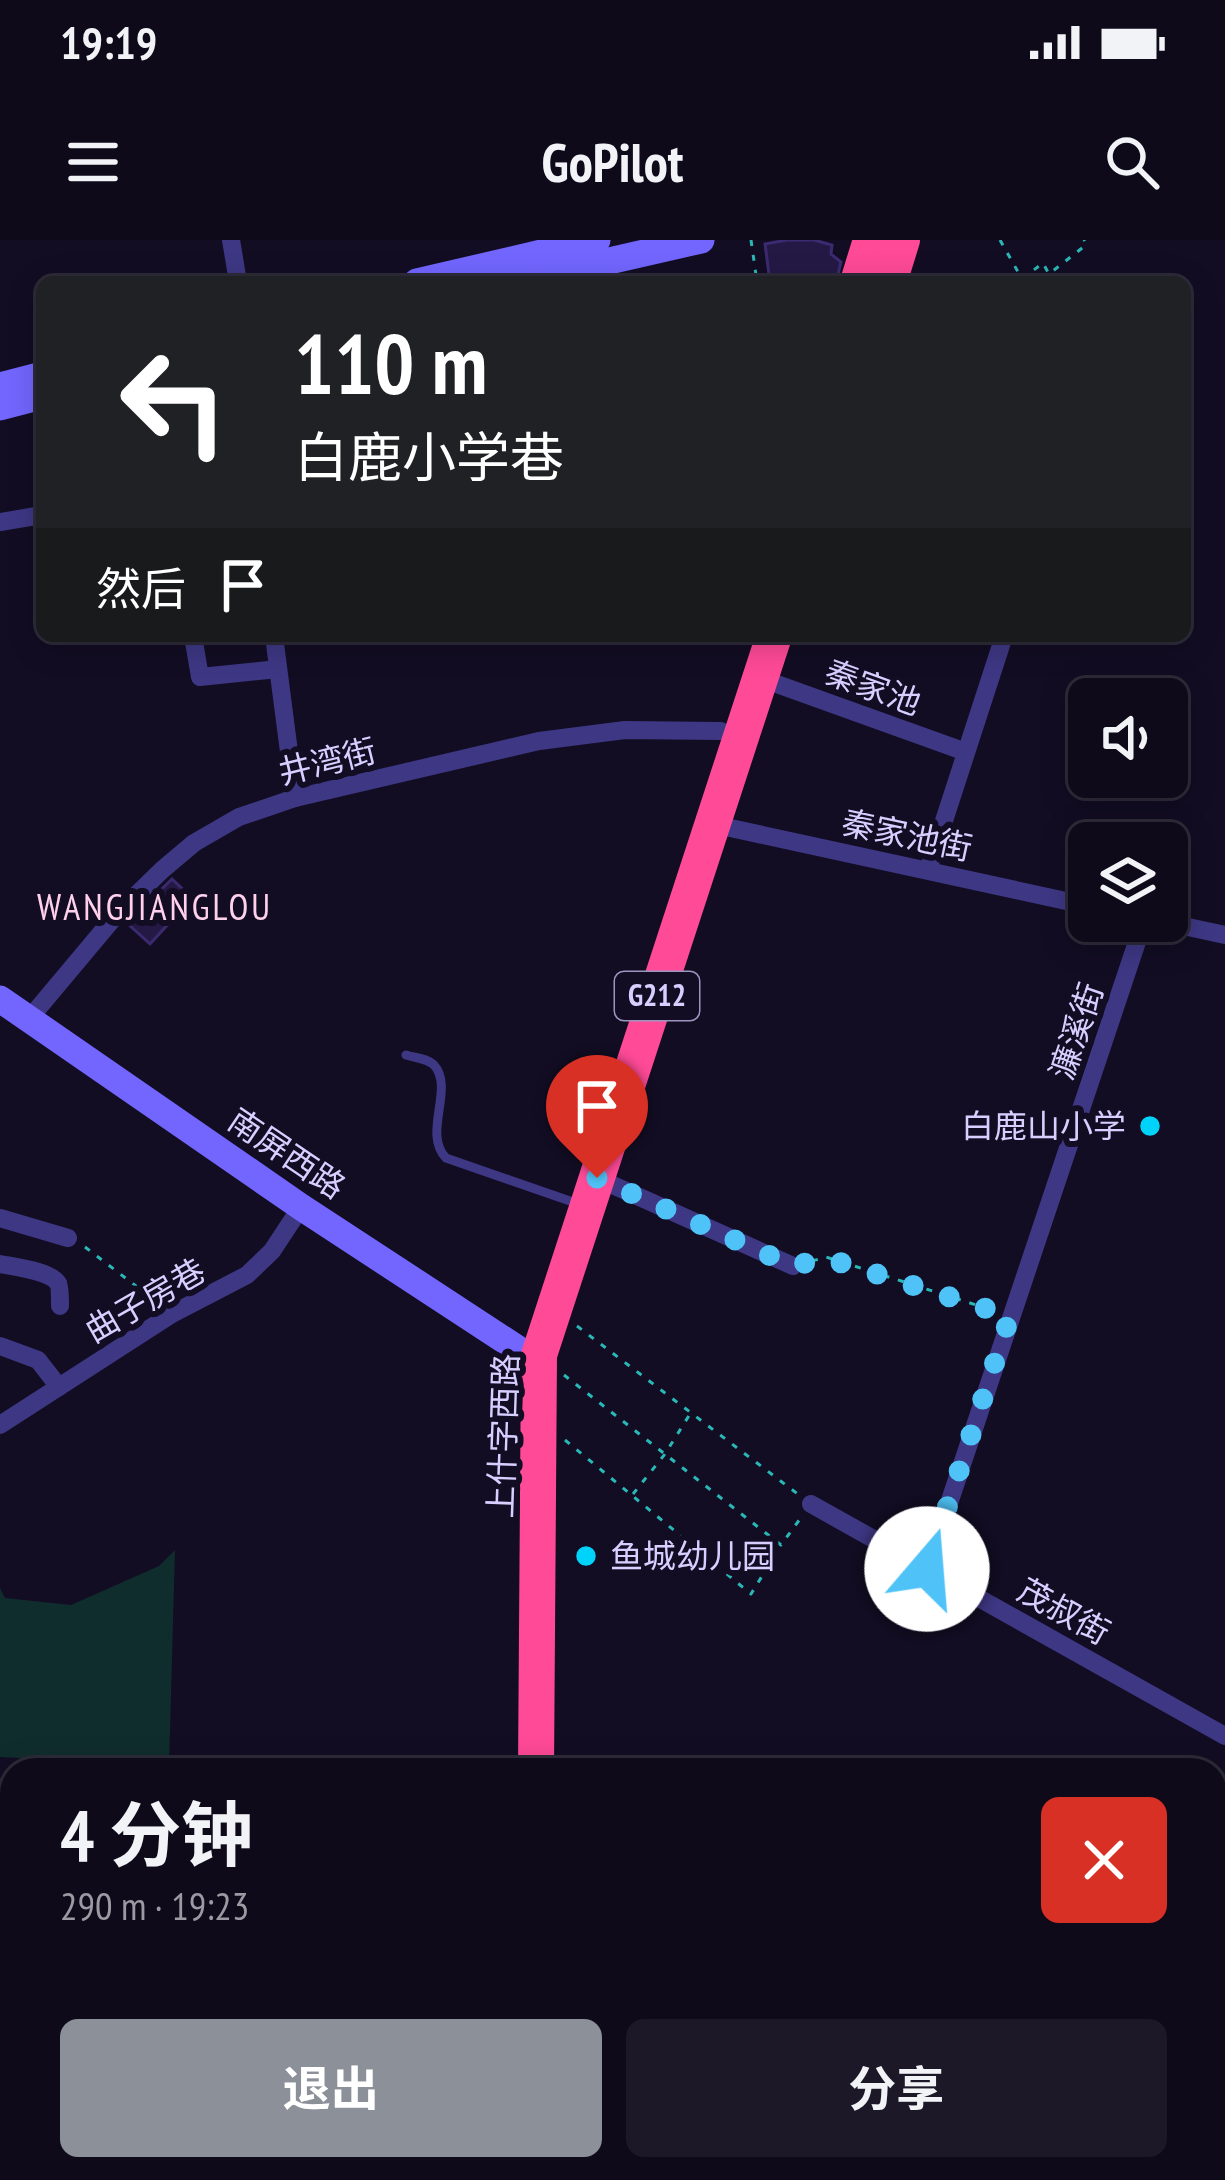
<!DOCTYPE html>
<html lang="zh">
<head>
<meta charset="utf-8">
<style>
  body { margin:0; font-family:"PT Sans Narrow","Noto Sans SC",sans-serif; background:#1c1827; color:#f1f3f6; height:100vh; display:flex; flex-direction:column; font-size:45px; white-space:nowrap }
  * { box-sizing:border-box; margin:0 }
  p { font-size:39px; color:#9b9aa2 }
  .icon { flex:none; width:66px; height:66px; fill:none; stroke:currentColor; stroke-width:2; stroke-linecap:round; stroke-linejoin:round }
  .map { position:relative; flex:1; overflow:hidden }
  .side { position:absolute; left:0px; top:1518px; width:1227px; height:423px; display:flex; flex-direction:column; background:#0e0a1a; border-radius:36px 36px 0 0; box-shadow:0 6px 30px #0003,0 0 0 3px #2e2b39 }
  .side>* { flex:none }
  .top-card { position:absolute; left:36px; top:36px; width:1155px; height:366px; border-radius:18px; box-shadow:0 6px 30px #0003,0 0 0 3px #2e2b39; background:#202124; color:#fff; overflow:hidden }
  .tools { position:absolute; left:1068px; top:438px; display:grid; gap:24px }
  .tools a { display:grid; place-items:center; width:120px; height:120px; border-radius:18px; background:#0e0a1a; box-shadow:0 6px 30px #0003,0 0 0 3px #2e2b39; font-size:60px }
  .pin { position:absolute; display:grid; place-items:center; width:102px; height:102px; color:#fff; margin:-123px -51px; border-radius:50% 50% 50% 0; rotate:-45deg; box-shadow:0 0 12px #0007 }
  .pin .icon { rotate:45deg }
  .me { position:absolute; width:132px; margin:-66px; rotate:18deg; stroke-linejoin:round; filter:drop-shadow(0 0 9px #0008) }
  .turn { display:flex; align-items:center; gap:42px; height:252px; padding:0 60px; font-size:54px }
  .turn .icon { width:156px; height:156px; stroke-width:2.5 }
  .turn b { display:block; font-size:84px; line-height:102px }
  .then { display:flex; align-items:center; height:114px; padding:0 60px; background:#0003; gap:24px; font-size:45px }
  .round { display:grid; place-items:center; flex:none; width:126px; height:126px; border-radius:18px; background:#1c1827 }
  .headline { display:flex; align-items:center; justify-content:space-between; height:204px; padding:0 60px }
  h1 { font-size:72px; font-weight:700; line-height:90px }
  .cta { display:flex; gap:24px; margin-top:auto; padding:24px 60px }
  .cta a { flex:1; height:138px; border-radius:18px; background:#8c9099; color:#fff; font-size:48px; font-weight:700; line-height:138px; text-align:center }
  .cta a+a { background:#1c1827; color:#f1f3f6 }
  .status { display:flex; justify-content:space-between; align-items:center; height:84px; padding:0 60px; background:#0e0a1a; direction:ltr }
  .status svg { height:33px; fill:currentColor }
  header { display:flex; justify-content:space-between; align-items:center; height:156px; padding:0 60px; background:#0e0a1a; font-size:54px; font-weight:700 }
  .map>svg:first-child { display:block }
  .green { fill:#102d2d }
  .building { fill:#241945; stroke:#3c2a71; stroke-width:3 }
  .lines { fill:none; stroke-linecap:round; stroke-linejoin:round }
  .path { stroke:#2ab8b7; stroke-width:3; stroke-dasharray:6 9; stroke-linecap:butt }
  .lane { stroke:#3e3784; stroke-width:9 }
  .street { stroke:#3e3784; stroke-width:18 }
  .secondary { stroke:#7266ff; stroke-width:27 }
  .highway { stroke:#ff4a97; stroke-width:36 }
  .route { stroke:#4fc3f7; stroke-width:21; stroke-dasharray:0 37.8 }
  .poi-dot { fill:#00d3fa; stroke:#120d23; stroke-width:4.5 }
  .labels { text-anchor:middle; stroke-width:12; stroke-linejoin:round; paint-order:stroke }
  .shield { fill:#120d23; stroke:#9c95bd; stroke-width:3 }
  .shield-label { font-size:30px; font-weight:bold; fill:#d7cfff }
  .street-label { font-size:33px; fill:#d7cfff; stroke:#120d23 }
  .poi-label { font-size:33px; fill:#d7cfff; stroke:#120d23; text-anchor:end }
  .neighbourhood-label { font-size:36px; letter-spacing:3px; fill:#ffd1ec; stroke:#120d23 }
</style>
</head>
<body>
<div class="status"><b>19:19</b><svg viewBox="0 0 49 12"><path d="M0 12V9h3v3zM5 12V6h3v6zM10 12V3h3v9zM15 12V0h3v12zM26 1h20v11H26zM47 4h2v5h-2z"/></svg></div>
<header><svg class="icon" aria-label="menu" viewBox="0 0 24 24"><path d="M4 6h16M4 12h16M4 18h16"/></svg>GoPilot<svg class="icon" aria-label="search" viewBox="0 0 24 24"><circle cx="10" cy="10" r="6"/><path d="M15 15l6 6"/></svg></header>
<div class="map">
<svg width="1225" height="1940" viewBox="0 0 1225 1940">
  <rect width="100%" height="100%" fill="#120d23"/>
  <!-- green -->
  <g class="green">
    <path d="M175,1310L169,1526L0,1517V1348L5,1358L71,1365L159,1326Z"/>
    <path d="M141,1935L451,1939L452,1940H141Z"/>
  </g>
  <!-- building -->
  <g class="building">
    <path d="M787,0H814L832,5L831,14L841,22L836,42H770L765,4Z"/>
    <path d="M172,639L192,658L150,704L127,683Z"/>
  </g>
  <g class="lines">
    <!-- path -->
    <g class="path">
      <path d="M751,0L757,42"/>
      <path d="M1000,0L1022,39L1017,42"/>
      <path d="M1022,39L1043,23L1049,34L1086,5L1084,0"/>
      <path d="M85,1007L158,1063"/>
      <path d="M812,1021L826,1017L992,1070"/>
      <path d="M577,1086L799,1255"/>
      <path d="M564,1135L781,1305L800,1279"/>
      <path d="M565,1200L751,1354L780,1307"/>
      <path d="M633,1254L665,1214L690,1174"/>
      <path d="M1215,1903L1225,1894"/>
      <path d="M1012,1929L1018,1940"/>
      <path d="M1174,1940L1186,1929"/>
    </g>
    <!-- lane -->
    <g class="lane">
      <path d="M406,815C415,818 427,818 434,825C455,848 422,894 446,918L570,961"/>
      <path d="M674,1929L680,1940"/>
      <path d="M755,1940L773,1929"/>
    </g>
    <!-- street -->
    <g class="street">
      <path d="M231,0L238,42"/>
      <path d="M0,282L42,275"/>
      <path d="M193,396L200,437L278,429"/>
      <path d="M274,396L295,558"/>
      <path d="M760,438L966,512"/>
      <path d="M712,584L1089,666"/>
      <path d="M928,630L1004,396"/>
      <path d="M1160,681L1225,695"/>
      <path d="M29,779L117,674L162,630L194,603L239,577L295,558L539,501L625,490L721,491"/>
      <path d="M597,938L793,1026"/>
      <path d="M0,978L68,998"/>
      <path d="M0,1024C14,1027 53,1031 59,1045C60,1046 60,1065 60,1066"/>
      <path d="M0,1106L38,1120L59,1147"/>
      <path d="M0,1185L172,1074L247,1035L272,1011L301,967"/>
      <path d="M811,1264L1225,1496"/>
      <path d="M927,1329L1144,681"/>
      <path d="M1215,1630L1225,1616"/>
      <path d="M806,1940L824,1929"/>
    </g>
    <!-- secondary -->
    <g class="secondary">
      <path d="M417,42L597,0"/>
      <path d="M517,42L701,0"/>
      <path d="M0,146L42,135"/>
      <path d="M0,167L42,156"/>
      <path d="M0,759L301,967L521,1111L539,1115"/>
    </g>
    <!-- highway -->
    <g class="highway">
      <path d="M858,42L871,0"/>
      <path d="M889,42L902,0"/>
      <path d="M536,1530L539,1115L774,396"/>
      <path d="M547,1929L549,1940"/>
      <path d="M512,1940V1929"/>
    </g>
  </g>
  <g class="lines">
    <!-- route -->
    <path class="route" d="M597,938L793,1026L826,1018L1010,1076L927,1329"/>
  </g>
  <!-- markers -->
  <g class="poi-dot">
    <circle cx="1150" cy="886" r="12"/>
    <circle cx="586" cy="1316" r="12"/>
  </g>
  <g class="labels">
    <!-- shield labels -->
    <rect class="shield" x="615" y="732" width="84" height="48" rx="9"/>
    <g class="shield-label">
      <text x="657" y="766">G212</text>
    </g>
    <!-- street labels -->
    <g class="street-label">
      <text transform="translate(873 447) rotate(20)" y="12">秦家池</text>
      <text transform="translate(327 521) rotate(-14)" y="12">井湾街</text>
      <text transform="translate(907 595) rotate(12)" y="12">秦家池街</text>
      <text transform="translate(1076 791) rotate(-71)" y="12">濂溪街</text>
      <text transform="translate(287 913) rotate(34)" y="12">南屏西路</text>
      <text transform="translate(145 1060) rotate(-30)" y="12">曲子房巷</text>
      <text transform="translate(503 1196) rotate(-88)" y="12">上什字西路</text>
      <text transform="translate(1064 1371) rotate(29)" y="12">茂叔街</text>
    </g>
    <!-- poi labels -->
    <g class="poi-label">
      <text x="1126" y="898">白鹿山小学</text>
      <text x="610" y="1328" text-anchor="start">鱼城幼儿园</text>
    </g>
    <!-- neighbourhood labels -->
    <g class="neighbourhood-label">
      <text x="155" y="680">WANGJIANGLOU</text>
    </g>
  </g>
</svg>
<div class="tools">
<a><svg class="icon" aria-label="sound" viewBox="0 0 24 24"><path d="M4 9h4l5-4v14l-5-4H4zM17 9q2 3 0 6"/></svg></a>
<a><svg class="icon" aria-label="layers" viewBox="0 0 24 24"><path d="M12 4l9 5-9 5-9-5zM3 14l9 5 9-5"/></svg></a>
</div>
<div class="pin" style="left:597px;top:938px;background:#d93025"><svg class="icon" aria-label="arrive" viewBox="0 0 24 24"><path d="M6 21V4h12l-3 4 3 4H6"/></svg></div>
<svg class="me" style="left:927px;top:1329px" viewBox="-20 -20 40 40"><circle r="19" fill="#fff"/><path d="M0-13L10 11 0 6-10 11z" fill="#4fc3f7"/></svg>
<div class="top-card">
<div class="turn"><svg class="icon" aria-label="left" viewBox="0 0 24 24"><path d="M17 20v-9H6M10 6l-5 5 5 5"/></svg><div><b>110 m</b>白鹿小学巷</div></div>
<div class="then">然后<svg class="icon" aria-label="arrive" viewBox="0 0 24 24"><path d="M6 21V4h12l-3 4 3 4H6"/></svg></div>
</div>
<section class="side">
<div class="headline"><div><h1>4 分钟</h1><p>290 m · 19:23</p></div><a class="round" style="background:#d93025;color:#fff"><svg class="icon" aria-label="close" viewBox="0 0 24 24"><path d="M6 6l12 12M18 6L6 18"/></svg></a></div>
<div class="cta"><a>退出</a><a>分享</a></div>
</section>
</div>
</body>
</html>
